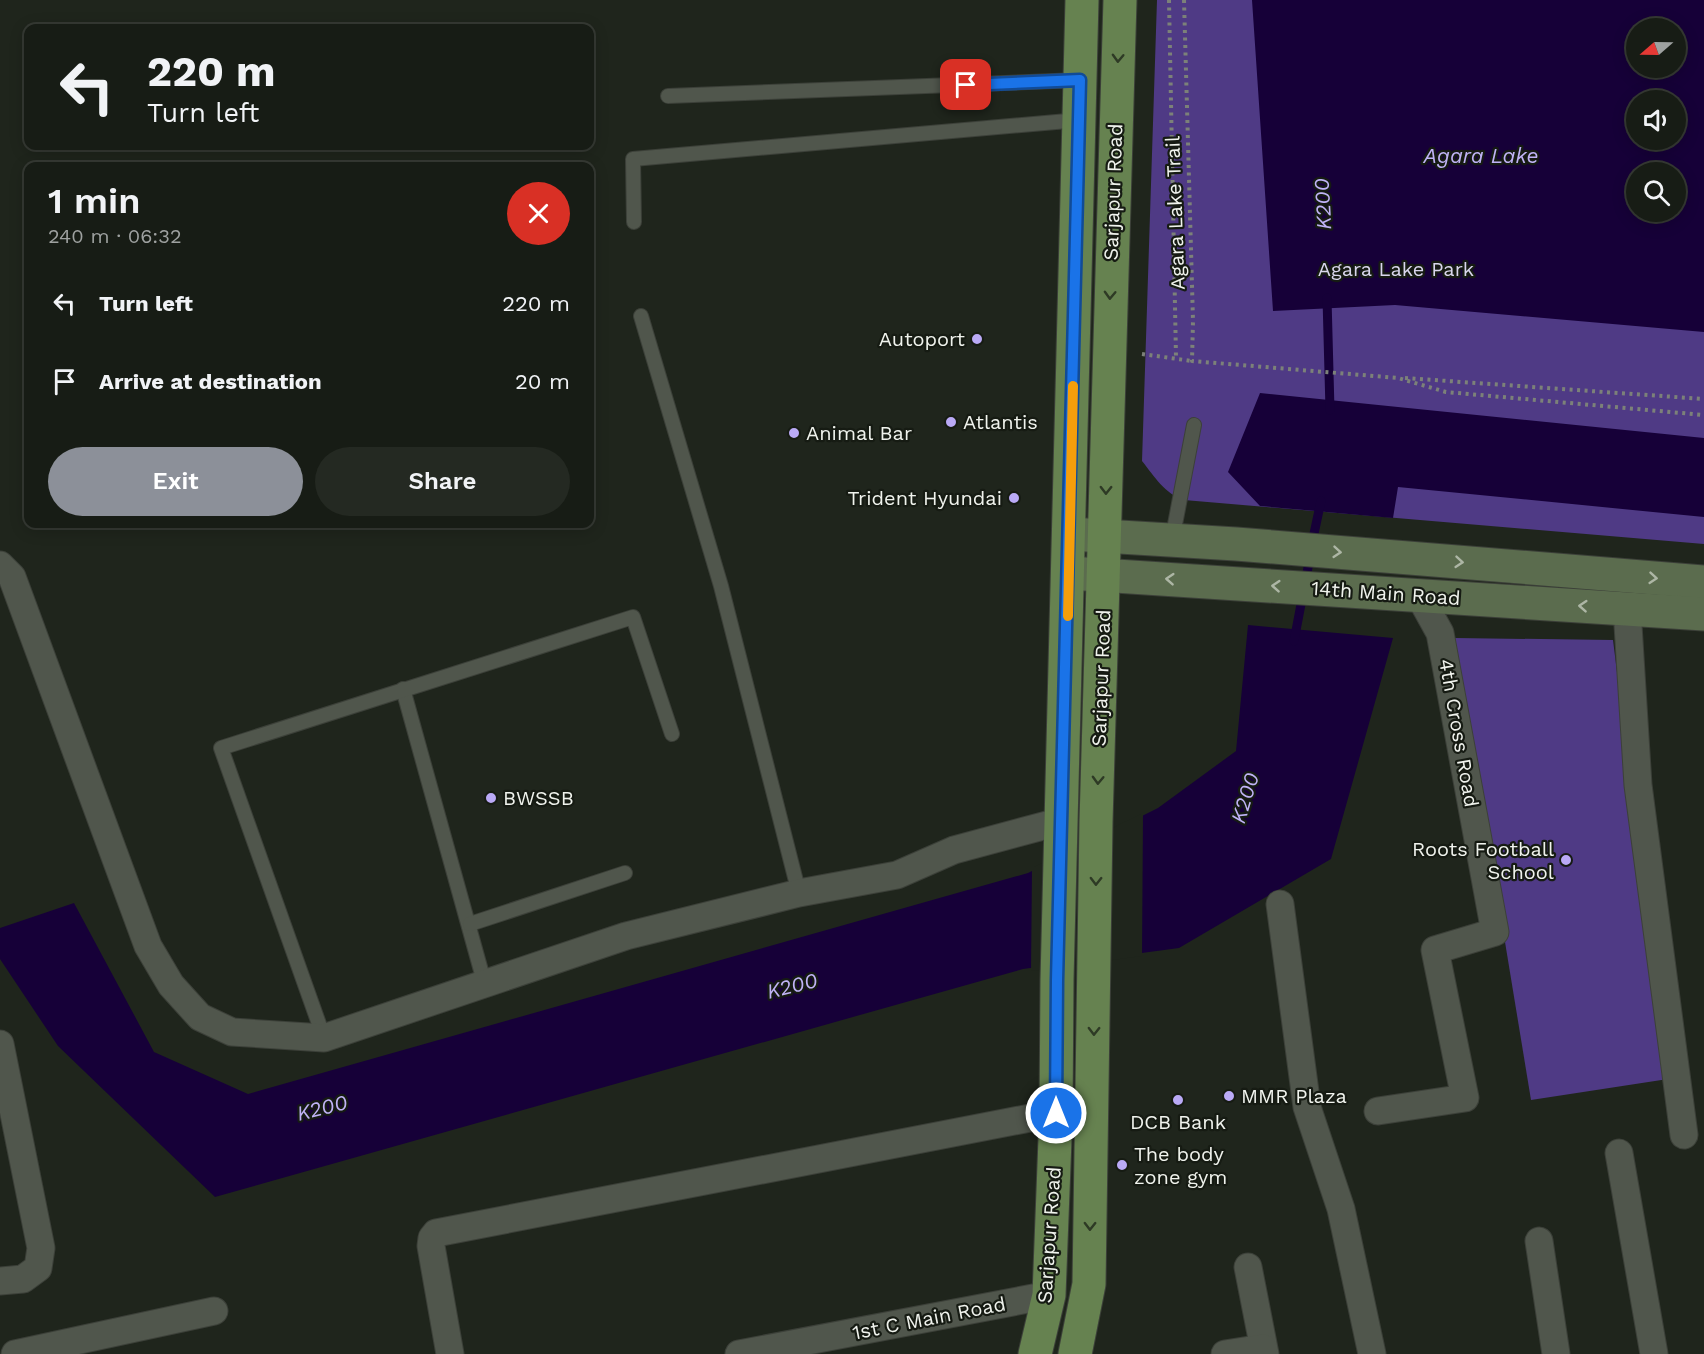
<!DOCTYPE html>
<html lang="en">
<head>
<meta charset="utf-8">
<style>
  body { margin:0; font-family:"Work Sans",sans-serif; background:#242922; color:#f1f3f6; height:100vh; display:flex; flex-direction:column; font-size:22px; white-space:nowrap }
  * { box-sizing:border-box; margin:0 }
  p { font-size:20px; color:#9ea1a0 }
  .icon { flex:none; width:33px; height:33px; fill:none; stroke:currentColor; stroke-width:2; stroke-linecap:round; stroke-linejoin:round }
  .map { position:relative; flex:1; overflow:hidden }
  .panel { position:absolute; left:24px; top:162px; width:570px; height:366px; display:flex; flex-direction:column; background:#171c15; border-radius:12px; box-shadow:0 3px 15px #0003,0 0 0 2px #363a34 }
  .panel>* { flex:none }
  .guide { position:absolute; left:24px; top:24px; width:570px; height:126px; border-radius:12px; box-shadow:0 3px 15px #0003,0 0 0 2px #363a34; background:#171c15; color:#f1f3f6; overflow:hidden }
  .needle { width:39px; rotate:250deg }
  .fabs { position:absolute; left:1626px; top:18px; display:grid; gap:12px }
  .fabs a { display:grid; place-items:center; width:60px; height:60px; border-radius:50%; background:#171c15; box-shadow:0 3px 15px #0003,0 0 0 2px #363a34; font-size:30px }
  .pin { position:absolute; display:grid; place-items:center; width:51px; height:51px; color:#fff; margin:-26px; border-radius:12px; box-shadow:0 3px 9px #0006 }
  .me { position:absolute; width:66px; margin:-33px; rotate:0deg; stroke-linejoin:round; filter:drop-shadow(0 0 4px #0008) }
  .turn { display:flex; align-items:center; gap:21px; height:126px; padding:0 24px; font-size:27px }
  .turn .icon { width:78px; height:78px; stroke-width:2.5 }
  .turn b { display:block; font-size:42px; line-height:51px }
  .round { display:grid; place-items:center; flex:none; width:63px; height:63px; border-radius:32px; background:#242922 }
  .overview { display:flex; align-items:center; justify-content:space-between; height:102px; padding:0 24px }
  h1 { font-size:36px; font-weight:600; line-height:45px }
  .button { display:flex; gap:12px; margin-top:auto; padding:12px 24px }
  .button a { flex:1; height:69px; border-radius:36px; background:#8c9099; color:#fff; font-size:24px; font-weight:600; line-height:69px; text-align:center }
  .button a+a { background:#242922; color:#f1f3f6 }
  ul { padding:0; list-style:none }
  li { display:flex; align-items:center; gap:18px; height:78px; padding:0 24px }
  li div { flex:1 }
  li b { display:block; font-size:22px }
  li em { font-style:normal }
  .map>svg:first-child { display:block }
  .green { fill:#4f3a85; fill-rule:evenodd }
  .water { fill:#160038; fill-rule:evenodd }
  .pier { fill:#1f251c }
  .lines { fill:none; stroke-linecap:round; stroke-linejoin:round }
  .stream { stroke:#160038; stroke-width:9 }
  .service-casing { stroke:#3c4039; stroke-width:16 }
  .minor-casing { stroke:#3c4039; stroke-width:29 }
  .secondary-casing { stroke:#3c4039; stroke-width:35 }
  .primary-casing { stroke:#3c4039; stroke-width:35 }
  .path { stroke:#7c8179; stroke-width:4; stroke-dasharray:3 4.5; stroke-linecap:butt }
  .service { stroke:#50564c; stroke-width:14 }
  .minor { stroke:#50564c; stroke-width:27 }
  .secondary { stroke:#5b6c4e; stroke-width:33 }
  .primary { stroke:#668250; stroke-width:33 }
  .oneway { stroke:#2e3a25 }
  .oneway2 { stroke:#adb6a5 }
  .route-casing { stroke:#114b97; stroke-width:15 }
  .route { stroke:#1a73e8; stroke-width:10 }
  .slow { stroke:#f59e0b; stroke-width:10 }
  .poi-dot { fill:#baaaf6; stroke:#161b13; stroke-width:2 }
  .labels { text-anchor:middle; stroke-width:4.5; stroke-linejoin:round; paint-order:stroke }
  .street-label { font-size:20px; fill:#f0f3ed; stroke:#161b13 }
  .park-label { font-size:20px; fill:#d9d6ed; stroke:#161b13 }
  .poi-label { font-size:20px; fill:#f0f3ed; stroke:#161b13; text-anchor:start }
  .water-label { font-size:21px; font-style:italic; fill:#c0b3f6; stroke:#161b13 }
</style>
</head>
<body>
<div class="map">
<svg width="1704" height="1354" viewBox="0 0 1704 1354">
  <rect width="100%" height="100%" fill="#1f251c"/>
  <!-- green -->
  <g class="green">
    <path d="M1157,0H1704V544L1184,500C1165,494 1154,476 1142,461ZM1636,28H1676V68H1636ZM1636,100H1676V140H1636ZM1636,172H1676V212H1636Z"/>
    <path d="M1455,638L1613,640L1668,1079L1531,1100Z"/>
  </g>
  <!-- water -->
  <g class="water">
    <path d="M1252,0H1704V332L1395,305L1273,311ZM1636,28H1676V68H1636ZM1636,100H1676V140H1636ZM1636,172H1676V212H1636Z"/>
    <path d="M1260,393L1704,438V517L1398,487L1393,518L1260,506L1228,472Z"/>
    <path d="M1248,625L1393,638L1331,859L1179,948L1023,969L215,1197L58,1046L0,959V928L74,903L154,1052L248,1094L1028,873L1158,808L1236,751Z"/>
  </g>
  <!-- pier -->
  <path class="pier" d="M1143,813L1142,956L1031,971L1032,868Z"/>
  <g class="lines">
    <!-- stream -->
    <g class="stream">
      <path d="M1327,298L1330,410"/>
      <path d="M1312,543L1321,501"/>
      <path d="M1294,641L1310,557"/>
    </g>
    <defs>
      <g id="service">
        <path d="M668,96L1080,80"/>
        <path d="M634,222L633,159L1079,120"/>
        <path d="M641,316L721,586L799,893"/>
        <path d="M1172,540L1194,425"/>
        <path d="M403,689L485,985"/>
        <path d="M470,924L625,873"/>
        <path d="M324,1038L221,748L633,617L672,734"/>
      </g>
      <g id="minor">
        <path d="M0,565L12,577L148,946L171,985L200,1017L232,1032L324,1038L626,936L799,893L897,875L954,850L1062,821"/>
        <path d="M1627,609L1638,785L1684,1135"/>
        <path d="M1280,904L1307,1107L1341,1209L1372,1354"/>
        <path d="M0,1044L41,1248L38,1268L23,1279L0,1281"/>
        <path d="M1378,1111L1465,1098L1435,950L1495,932L1440,633L1419,595"/>
        <path d="M1619,1153L1654,1354"/>
        <path d="M1539,1241L1556,1354"/>
        <path d="M1248,1267L1265,1354"/>
        <path d="M15,1354L214,1311"/>
        <path d="M450,1354L431,1246L432,1238L436,1233L1056,1113"/>
        <path d="M739,1354L1049,1295"/>
        <path d="M1225,1354L1263,1348"/>
      </g>
      <g id="secondary">
        <path d="M1070,534L1236,544L1704,582"/>
        <path d="M1069,573L1704,614"/>
      </g>
      <g id="primary">
        <path d="M1035,1354L1049,1295L1056,1113L1057,980L1082,0"/>
        <path d="M1075,1354L1089,1284L1096,822L1120,0"/>
      </g>
    </defs>
    <!-- service casing -->
    <use href="#service" class="service-casing"/>
    <!-- minor casing -->
    <use href="#minor" class="minor-casing"/>
    <!-- secondary casing -->
    <use href="#secondary" class="secondary-casing"/>
    <!-- primary casing -->
    <use href="#primary" class="primary-casing"/>
    <!-- path -->
    <g class="path">
      <path d="M1169,0L1176,357"/>
      <path d="M1184,0L1193,321L1192,361L1398,378L1446,392L1704,415"/>
      <path d="M1142,354L1192,361"/>
      <path d="M1405,378L1704,399"/>
    </g>
    <!-- service -->
    <use href="#service" class="service"/>
    <!-- minor -->
    <use href="#minor" class="minor"/>
    <!-- secondary -->
    <use href="#secondary" class="secondary"/>
    <!-- primary -->
    <use href="#primary" class="primary"/>
  </g>
  <!-- one-way arrows -->
  <defs><path id="oneway-chevron" d="M-2-3.5L2.5 0L-2 3.5" fill="none" stroke-width="1.6" stroke-linecap="round" stroke-linejoin="round" transform="scale(1.5)"/></defs>
  <g class="oneway">
    <use href="#oneway-chevron" transform="translate(1118 58) rotate(92)"/>
    <use href="#oneway-chevron" transform="translate(1110 295) rotate(92)"/>
    <use href="#oneway-chevron" transform="translate(1106 490) rotate(91)"/>
    <use href="#oneway-chevron" transform="translate(1098 780) rotate(92)"/>
    <use href="#oneway-chevron" transform="translate(1096 881) rotate(91)"/>
    <use href="#oneway-chevron" transform="translate(1094 1031) rotate(91)"/>
    <use href="#oneway-chevron" transform="translate(1090 1226) rotate(91)"/>
  </g>
  <g class="oneway2">
    <use href="#oneway-chevron" transform="translate(1337 552) rotate(5)"/>
    <use href="#oneway-chevron" transform="translate(1459 562) rotate(5)"/>
    <use href="#oneway-chevron" transform="translate(1653 578) rotate(5)"/>
    <use href="#oneway-chevron" transform="translate(1170 579) rotate(-176)"/>
    <use href="#oneway-chevron" transform="translate(1276 586) rotate(-176)"/>
    <use href="#oneway-chevron" transform="translate(1583 606) rotate(-176)"/>
  </g>
  <g class="lines">
    <defs>
      <path id="route" d="M966,85L1080,80L1057,980L1056,1113"/>
    </defs>
    <!-- route casing -->
    <use href="#route" class="route-casing"/>
    <!-- route -->
    <use href="#route" class="route"/>
    <!-- slow -->
    <path class="slow" d="M1068,616L1073,386"/>
  </g>
  <!-- markers -->
  <g class="poi-dot">
    <circle cx="977" cy="339" r="6"/>
    <circle cx="951" cy="422" r="6"/>
    <circle cx="794" cy="433" r="6"/>
    <circle cx="1014" cy="498" r="6"/>
    <circle cx="491" cy="798" r="6"/>
    <circle cx="1566" cy="860" r="6"/>
    <circle cx="1229" cy="1096" r="6"/>
    <circle cx="1178" cy="1100" r="6"/>
    <circle cx="1122" cy="1165" r="6"/>
  </g>
  <g class="labels">
    <!-- street labels -->
    <g class="street-label">
      <text transform="translate(1113 192) rotate(-88)" y="7">Sarjapur Road</text>
      <text transform="translate(1175 213) rotate(-92)" y="7">Agara Lake Trail</text>
      <text transform="translate(1386 593) rotate(4)" y="7">14th Main Road</text>
      <text transform="translate(1101 678) rotate(-88)" y="7">Sarjapur Road</text>
      <text transform="translate(1459 733) rotate(80)" y="7">4th Cross Road</text>
      <text transform="translate(1049 1235) rotate(-86)" y="7">Sarjapur Road</text>
      <text transform="translate(929 1318) rotate(-11)" y="7">1st C Main Road</text>
    </g>
    <!-- park labels -->
    <g class="park-label">
      <text x="1396" y="276">Agara Lake Park</text>
    </g>
    <!-- poi labels -->
    <g class="poi-label">
      <text x="965" y="346" text-anchor="end">Autoport</text>
      <text x="963" y="429">Atlantis</text>
      <text x="806" y="440">Animal Bar</text>
      <text x="1002" y="505" text-anchor="end">Trident Hyundai</text>
      <text x="503" y="805">BWSSB</text>
      <text x="1554" y="856" text-anchor="end">Roots Football<tspan x="1554" dy="23">School</tspan></text>
      <text x="1241" y="1103">MMR Plaza</text>
      <text x="1178" y="1129" text-anchor="middle">DCB Bank</text>
      <text x="1134" y="1161">The body<tspan x="1134" dy="23">zone gym</tspan></text>
    </g>
    <!-- water labels -->
    <g class="water-label">
      <text x="1481" y="163">Agara Lake</text>
      <text transform="translate(1323 204) rotate(-93)" y="7">K200</text>
      <text transform="translate(1245 798) rotate(-73)" y="7">K200</text>
      <text transform="translate(792 986) rotate(-14)" y="7">K200</text>
      <text transform="translate(322 1108) rotate(-14)" y="7">K200</text>
    </g>
  </g>
</svg>
<div class="fabs">
<a><svg class="needle" viewBox="-14 -14 28 28"><path d="M0-13l5 13h-10z" fill="#e53935"/><path d="M0 13l5-13h-10z" fill="#9ea1a0"/></svg></a>
<a><svg class="icon" aria-label="sound" viewBox="0 0 24 24"><path d="M4 9h4l5-4v14l-5-4H4zM17 9q2 3 0 6"/></svg></a>
<a><svg class="icon" aria-label="search" viewBox="0 0 24 24"><circle cx="10" cy="10" r="6"/><path d="M15 15l6 6"/></svg></a>
</div>
<div class="pin" style="left:966px;top:85px;background:#d93025"><svg class="icon" aria-label="arrive" viewBox="0 0 24 24"><path d="M6 21V4h12l-3 4 3 4H6"/></svg></div>
<svg class="me" style="left:1056px;top:1113px" viewBox="-20 -20 40 40"><circle r="17" fill="#1a73e8" stroke="#fff" stroke-width="3"/><path d="M0-11L8 9 0 5-8 9z" fill="#fff"/></svg>
<div class="guide">
<div class="turn"><svg class="icon" aria-label="left" viewBox="0 0 24 24"><path d="M17 20v-9H6M10 6l-5 5 5 5"/></svg><div><b>220 m</b>Turn left</div></div>
</div>
<section class="panel">
<div class="overview"><div><h1>1 min</h1><p>240 m · 06:32</p></div><a class="round" style="background:#d93025;color:#fff"><svg class="icon" aria-label="close" viewBox="0 0 24 24"><path d="M6 6l12 12M18 6L6 18"/></svg></a></div>
<ul>
<li><svg class="icon" aria-label="left" viewBox="0 0 24 24"><path d="M17 20v-9H6M10 6l-5 5 5 5"/></svg><div><b>Turn left</b></div><em>220 m</em></li>
<li><svg class="icon" aria-label="arrive" viewBox="0 0 24 24"><path d="M6 21V4h12l-3 4 3 4H6"/></svg><div><b>Arrive at destination</b></div><em>20 m</em></li>
</ul>
<div class="button"><a>Exit</a><a>Share</a></div>
</section>
</div>
</body>
</html>
